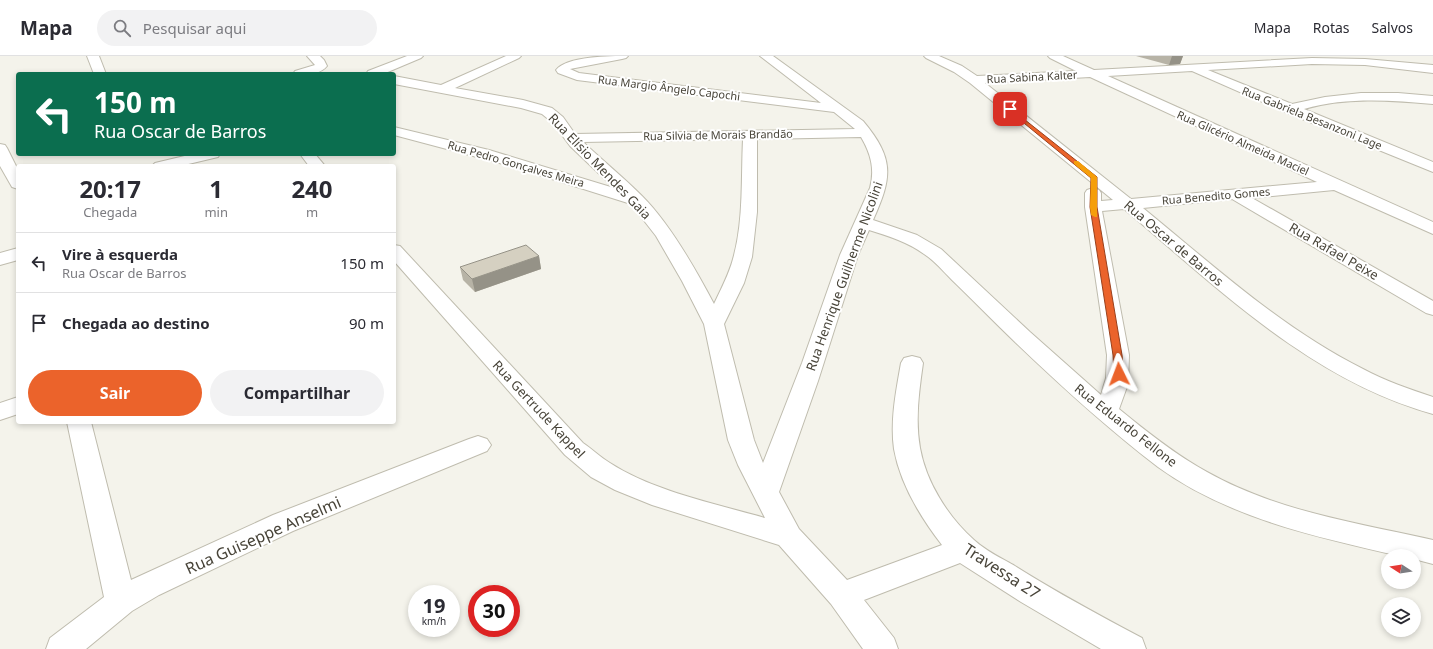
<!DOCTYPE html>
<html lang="pt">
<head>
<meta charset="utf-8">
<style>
  body { margin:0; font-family:"Noto Sans",sans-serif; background:#f2f2f3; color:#2b2b33; height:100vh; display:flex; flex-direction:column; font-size:15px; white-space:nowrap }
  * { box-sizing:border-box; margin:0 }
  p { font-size:13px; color:#7c7c81 }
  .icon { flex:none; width:22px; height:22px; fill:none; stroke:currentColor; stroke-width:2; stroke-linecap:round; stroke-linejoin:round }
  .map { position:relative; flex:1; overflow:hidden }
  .sheet { position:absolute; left:16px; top:108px; width:380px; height:260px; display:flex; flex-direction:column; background:#fff; border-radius:4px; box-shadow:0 2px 6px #0003 }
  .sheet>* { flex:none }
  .hud { position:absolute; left:16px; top:16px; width:380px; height:84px; border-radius:4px; box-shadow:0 2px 6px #0003; background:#0b6e4f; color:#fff; overflow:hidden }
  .needle { width:26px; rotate:282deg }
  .fabs { position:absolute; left:1381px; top:493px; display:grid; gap:8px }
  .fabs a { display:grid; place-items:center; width:40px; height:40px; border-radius:50%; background:#fff; box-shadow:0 2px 6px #0003; font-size:20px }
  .speed { position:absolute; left:408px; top:529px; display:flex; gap:8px; font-size:20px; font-weight:700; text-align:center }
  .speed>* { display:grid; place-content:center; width:52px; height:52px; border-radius:50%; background:#fff; box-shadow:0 2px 6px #0003; line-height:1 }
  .speed small { font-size:10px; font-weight:400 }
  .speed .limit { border:6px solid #d22; background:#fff; color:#111 }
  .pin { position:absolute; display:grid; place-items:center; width:34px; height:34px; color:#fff; margin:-17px; border-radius:8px; box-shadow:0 2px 6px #0006 }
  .me { position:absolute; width:44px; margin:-22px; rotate:357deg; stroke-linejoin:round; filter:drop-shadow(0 0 3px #0008) }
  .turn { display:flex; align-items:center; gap:14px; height:84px; padding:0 12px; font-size:18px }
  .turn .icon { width:52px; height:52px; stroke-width:2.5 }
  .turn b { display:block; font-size:28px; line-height:34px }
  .eta { display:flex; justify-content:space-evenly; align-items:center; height:68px; text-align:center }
  .eta b { font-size:24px; font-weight:700; line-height:28px }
  .button { display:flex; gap:8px; margin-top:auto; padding:8px 12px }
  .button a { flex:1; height:46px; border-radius:24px; background:#eb632b; color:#fff; font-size:16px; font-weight:700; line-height:46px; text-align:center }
  .button a+a { background:#f2f2f3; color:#2b2b33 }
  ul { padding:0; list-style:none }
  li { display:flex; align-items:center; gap:12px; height:60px; padding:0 12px; border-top:1px solid #e1e1e2 }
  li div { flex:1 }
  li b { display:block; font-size:15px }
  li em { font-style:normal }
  header { display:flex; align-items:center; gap:24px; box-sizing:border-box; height:56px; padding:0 20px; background:#fff; border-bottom:1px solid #e1e1e2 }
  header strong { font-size:19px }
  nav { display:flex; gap:22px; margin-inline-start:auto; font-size:14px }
  .search { width:280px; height:36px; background:#f2f2f3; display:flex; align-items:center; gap:10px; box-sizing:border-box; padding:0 14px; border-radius:22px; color:#7c7c81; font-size:15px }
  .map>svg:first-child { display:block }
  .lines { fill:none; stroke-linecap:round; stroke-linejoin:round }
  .minor-casing { stroke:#bfbcae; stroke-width:2 }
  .minor { fill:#fff; fill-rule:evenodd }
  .wall { fill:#b7b3a6 }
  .shaded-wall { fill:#959287 }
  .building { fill:#d5d0c1; stroke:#959287 }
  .route { fill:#eb632b; stroke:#99401c }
  .slow { fill:#f59e0b }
  .labels { text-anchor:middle; stroke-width:4; stroke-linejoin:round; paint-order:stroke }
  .far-street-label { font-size:11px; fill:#484439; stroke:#fff }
  .street-label { font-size:13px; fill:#484439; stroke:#fff }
  .near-street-label { font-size:16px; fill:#484439; stroke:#fff }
</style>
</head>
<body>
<header>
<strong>Mapa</strong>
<div class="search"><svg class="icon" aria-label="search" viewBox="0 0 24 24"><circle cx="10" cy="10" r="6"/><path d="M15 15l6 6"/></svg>Pesquisar aqui</div>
<nav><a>Mapa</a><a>Rotas</a><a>Salvos</a></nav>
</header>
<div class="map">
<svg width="1433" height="593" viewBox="0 0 1433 593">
  <rect width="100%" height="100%" fill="#f4f3eb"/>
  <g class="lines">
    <defs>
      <g id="minor">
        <path d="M87,0H99L106,18H94Z"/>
        <path d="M307,0H320L324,4L327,10C319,20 304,18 293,18L295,15L315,9Z"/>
        <path d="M407,0H423L421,2L383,18H366L368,15Z"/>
        <path d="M506,0H521L519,2L455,32L523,44L552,52L563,61L575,78L855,73L834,56L577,24L558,17L556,14C567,0 610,0 628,0L626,2L622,3L570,13L579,17L821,47L760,0H773L863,65C894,102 893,120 873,164L917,179L941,193L1030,276L1101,339L1106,322L1107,299L1085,151V137L1087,134L1093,132L1099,134L1101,137V145L1113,144L970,27L954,16L926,2L924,0H939L962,10L977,20L1076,15L1050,2L1048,0H1063L1094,14L1312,2L1365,3L1433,9V17L1365,9L1312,8L1208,14L1292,48L1325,41L1361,37H1398L1433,40V48C1390,44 1345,41 1304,53L1433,106V116L1285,56L1192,15L1108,20L1433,166V178L1334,134L1252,142L1433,245V259L1426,257L1232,143L1143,152C1213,209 1281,272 1363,313C1385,325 1409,333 1433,341V358C1311,324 1219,233 1124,153L1102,155L1129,299L1128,328L1119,353C1147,376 1176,399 1207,416C1276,455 1357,467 1433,484V508L1414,503V500H1400C1317,481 1228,462 1158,411C1107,372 1060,329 1014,285C993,265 973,244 952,224C943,215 935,205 924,198C908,186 888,180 869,174L858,199L818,325L779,436L799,473L847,524L942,489C921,462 900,427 894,393C890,365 896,335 901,307L904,302L912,300L920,302L923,307C919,335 915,364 920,392C926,426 948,461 974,484C986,495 1001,502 1015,510C1056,536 1099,559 1142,582L1146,593H1101L1021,546L960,507L864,544L894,582L898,593H863L831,548L779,489L652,449L615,434L591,421L565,399L394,205V189L400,190L583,387C592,393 600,401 610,407C653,435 716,448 765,462L738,409L728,384L704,268L682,225L656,180L631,148L507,109L394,79V71L489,94L614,132L570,90L553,67L542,58L521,52L394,28V20L441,29ZM1090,21L1317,126L1131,143L985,27ZM861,81C871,98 875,113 870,132L840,199L802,307L763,407L754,384L724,268L744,227L752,201L757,156V83ZM743,83C741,123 744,164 733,203C729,218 721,233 714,248C695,212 670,168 642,140C623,121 602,104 583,86Z"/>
        <path d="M0,88L5,89L7,92L18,114V133L12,131L0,110Z"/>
        <path d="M193,98H220L218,101L180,110H152L155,107Z"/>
        <path d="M300,98H315L325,110H309Z"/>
        <path d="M18,192V204L0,209V197Z"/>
        <path d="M18,341V358L0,364V347Z"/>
        <path d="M67,366H91L131,524L273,459L469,383L478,380L487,383L491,389L487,395L293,475L159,539L132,555L86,593H46L50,582L104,541Z"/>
      </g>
    </defs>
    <!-- minor casing -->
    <use href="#minor" class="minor-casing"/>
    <!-- minor -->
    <use href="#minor" class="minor"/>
  </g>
  <!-- wall -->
  <g class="wall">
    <path d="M1136,0H1183L1180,8L1169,9Z"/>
    <path d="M539,200L541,213L475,236L463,224L460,211Z"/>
  </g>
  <!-- shaded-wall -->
  <g class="shaded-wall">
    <path d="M1172,0H1183L1180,8L1169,9Z"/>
    <path d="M539,200L541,213L475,236L472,223Z"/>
  </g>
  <!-- building -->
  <path class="building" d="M526,189L539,200L472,223L460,211Z"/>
  <!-- route -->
  <path class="route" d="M1010,52L1097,121V151L1122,299L1124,318L1122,320H1115L1114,318L1113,299L1090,151L1091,122L1008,54V53Z"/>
  <!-- slow -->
  <path class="slow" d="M1074,105H1078L1097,121V161H1095L1091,159L1090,151L1091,122L1074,108Z"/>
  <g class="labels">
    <!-- far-street labels -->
    <g class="far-street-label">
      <text transform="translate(1032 21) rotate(-3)" y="4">Rua Sabina Kalter</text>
      <text transform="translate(669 32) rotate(7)" y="4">Rua Margio Ângelo Capochi</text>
      <text transform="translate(1312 62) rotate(22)" y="4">Rua Gabriela Besanzoni Lage</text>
      <text transform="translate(718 79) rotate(-1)" y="4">Rua Silvia de Morais Brandão</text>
      <text transform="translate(1243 87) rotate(24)" y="4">Rua Glicério Almeida Maciel</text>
      <text transform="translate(516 108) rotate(16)" y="4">Rua Pedro Gonçalves Meira</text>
      <text transform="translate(1216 140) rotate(-5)" y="4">Rua Benedito Gomes</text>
    </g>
    <!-- street labels -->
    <g class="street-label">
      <text transform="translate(600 110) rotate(46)" y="5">Rua Elísio Mendes Gaia</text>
      <text transform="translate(1174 187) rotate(40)" y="5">Rua Oscar de Barros</text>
      <text transform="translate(1334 195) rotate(30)" y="5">Rua Rafael Peixe</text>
      <text transform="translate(844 220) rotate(-70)" y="5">Rua Henrique Guilherme Nicolini</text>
      <text transform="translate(539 353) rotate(47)" y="5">Rua Gertrude Kappel</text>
      <text transform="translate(1126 369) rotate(38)" y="5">Rua Eduardo Fellone</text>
    </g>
    <!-- near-street labels -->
    <g class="near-street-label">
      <text transform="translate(263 479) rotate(-24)" y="6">Rua Guiseppe Anselmi</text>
      <text transform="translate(1002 515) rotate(33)" y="6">Travessa 27</text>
    </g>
  </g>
</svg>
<div class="fabs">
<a><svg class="needle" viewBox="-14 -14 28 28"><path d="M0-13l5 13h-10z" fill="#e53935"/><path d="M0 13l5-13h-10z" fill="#7c7c81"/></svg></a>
<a><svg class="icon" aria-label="layers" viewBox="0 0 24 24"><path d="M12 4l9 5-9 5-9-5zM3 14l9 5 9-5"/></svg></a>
</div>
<div class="speed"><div>19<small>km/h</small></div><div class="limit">30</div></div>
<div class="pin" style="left:1010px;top:53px;background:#d93025"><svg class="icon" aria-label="arrive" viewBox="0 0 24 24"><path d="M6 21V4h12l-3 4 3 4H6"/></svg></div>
<svg class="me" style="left:1119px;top:318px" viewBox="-20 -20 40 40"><path d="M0-17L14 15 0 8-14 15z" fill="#eb632b" stroke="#fff" stroke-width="4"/></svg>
<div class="hud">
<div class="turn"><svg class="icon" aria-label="left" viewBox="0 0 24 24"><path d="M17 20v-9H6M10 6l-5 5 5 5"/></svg><div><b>150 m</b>Rua Oscar de Barros</div></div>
</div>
<section class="sheet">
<div class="eta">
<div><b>20:17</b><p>Chegada</p></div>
<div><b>1</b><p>min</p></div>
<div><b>240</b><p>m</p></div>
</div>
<ul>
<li><svg class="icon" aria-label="left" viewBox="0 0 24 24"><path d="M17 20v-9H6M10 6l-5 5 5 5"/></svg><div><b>Vire à esquerda</b><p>Rua Oscar de Barros</p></div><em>150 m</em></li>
<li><svg class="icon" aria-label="arrive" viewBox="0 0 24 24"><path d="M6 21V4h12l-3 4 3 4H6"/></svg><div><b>Chegada ao destino</b></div><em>90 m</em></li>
</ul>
<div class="button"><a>Sair</a><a>Compartilhar</a></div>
</section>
</div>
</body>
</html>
